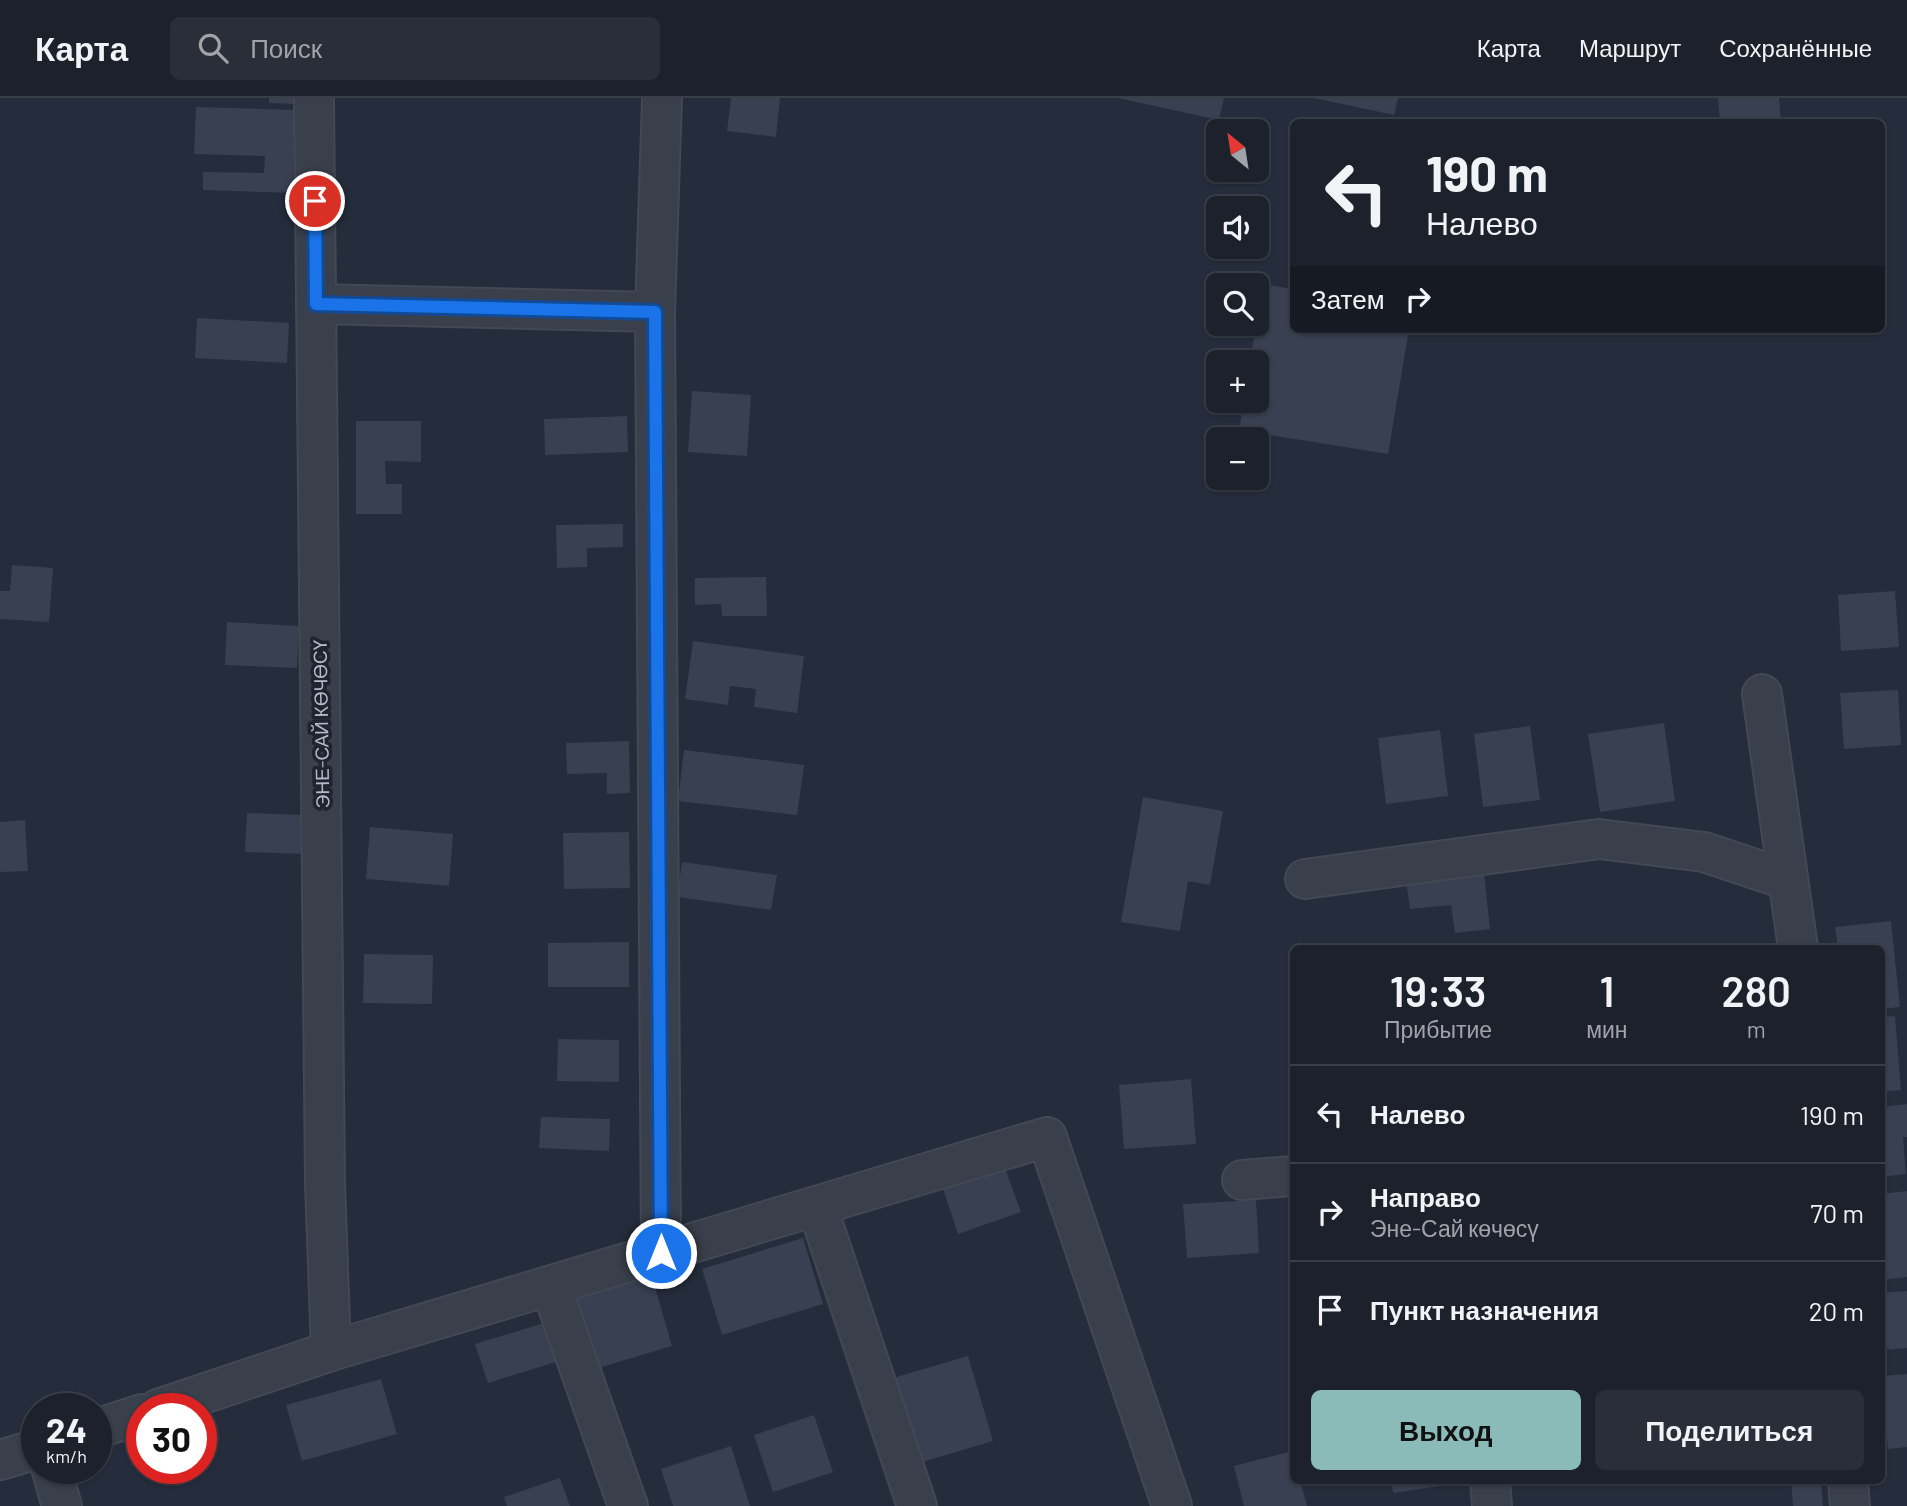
<!DOCTYPE html>
<html lang="ru">
<head>
<meta charset="utf-8">
<style>
  body { margin:0; font-family:Barlow,sans-serif; background:#292e38; color:#f1f3f6; height:100vh; display:flex; flex-direction:column; font-size:26px; white-space:nowrap }
  * { box-sizing:border-box; margin:0 }
  p { font-size:23px; color:#a0a3a9 }
  .icon { flex:none; width:38px; height:38px; fill:none; stroke:currentColor; stroke-width:2; stroke-linecap:round; stroke-linejoin:round }
  .map { position:relative; flex:1; overflow:hidden }
  .sheet { position:absolute; left:1290px; top:847px; width:595px; height:539px; display:flex; flex-direction:column; background:#1c212c; border-radius:10px; box-shadow:0 2px 5px #0004,0 0 0 2px #3a3e48 }
  .sheet>* { flex:none }
  .banner { position:absolute; left:1290px; top:21px; width:595px; height:214px; border-radius:10px; box-shadow:0 2px 5px #0004,0 0 0 2px #3a3e48; background:#1c212c; color:#f1f3f6; overflow:hidden }
  .needle { width:46px; rotate:330deg }
  .tools { position:absolute; left:1206px; top:21px; display:grid; gap:14px }
  .tools a { display:grid; place-items:center; width:63px; height:63px; border-radius:10px; background:#1c212c; box-shadow:0 2px 5px #0004,0 0 0 2px #3a3e48; font-size:35px }
  .speed { position:absolute; left:21px; top:1295px; display:flex; gap:14px; font-size:35px; font-weight:700; text-align:center }
  .speed>* { display:grid; place-content:center; width:91px; height:91px; border-radius:50%; background:#1c212c; box-shadow:0 2px 5px #0004,0 0 0 2px #3a3e48; line-height:1 }
  .speed small { font-size:18px; font-weight:400 }
  .speed .limit { border:10px solid #d22; background:#fff; color:#111 }
  .pin { position:absolute; display:grid; place-items:center; width:60px; height:60px; color:#fff; margin:-30px; border:4px solid #fff; border-radius:50%; box-shadow:0 2px 7px #0007 }
  .me { position:absolute; width:77px; margin:-38px; rotate:0deg; stroke-linejoin:round; filter:drop-shadow(0 0 5px #0008) }
  .turn { display:flex; align-items:center; gap:24px; height:147px; padding:0 21px; font-size:32px }
  .turn .icon { width:91px; height:91px; stroke-width:2.5 }
  .turn b { display:block; font-size:49px; line-height:60px }
  .then { display:flex; align-items:center; height:66px; padding:0 21px; background:#0003; gap:14px; font-size:26px }
  .eta { display:flex; justify-content:space-evenly; align-items:center; height:119px; text-align:center }
  .eta b { font-size:42px; font-weight:600; line-height:49px }
  .button { display:flex; gap:14px; margin-top:auto; padding:14px 21px }
  .button a { flex:1; height:80px; border-radius:10px; background:#8bbbb9; color:#111; font-size:28px; font-weight:600; line-height:80px; text-align:center }
  .button a+a { background:#292e38; color:#f1f3f6 }
  ul { padding:0; list-style:none }
  li { display:flex; align-items:center; gap:21px; height:98px; padding:0 21px; border-top:2px solid #3a3e48 }
  li div { flex:1 }
  li b { display:block; font-size:26px }
  li em { font-style:normal }
  header { display:flex; align-items:center; gap:42px; box-sizing:border-box; height:98px; padding:0 35px; background:#1c212c; border-bottom:2px solid #3a3e48 }
  header strong { font-size:33px }
  nav { display:flex; gap:38px; margin-inline-start:auto; font-size:24px }
  .search { width:490px; height:63px; background:#292e38; display:flex; align-items:center; gap:18px; box-sizing:border-box; padding:0 24px; border-radius:10px; color:#a0a3a9; font-size:26px }
  .map>svg:first-child { display:block }
  .building { fill:#384052 }
  .lines { fill:none; stroke-linecap:round; stroke-linejoin:round }
  .minor-casing { stroke:#424854; stroke-width:42 }
  .minor { stroke:#393f4b; stroke-width:38 }
  .route-casing { stroke:#114b97; stroke-width:18 }
  .route { stroke:#1a73e8; stroke-width:12 }
  .labels { text-anchor:middle; stroke-width:7; stroke-linejoin:round; paint-order:stroke }
  .street-label { font-size:19px; fill:#b4bac7; stroke:#1e2430 }
</style>
</head>
<body>
<header>
<strong>Карта</strong>
<div class="search"><svg class="icon" aria-label="search" viewBox="0 0 24 24"><circle cx="10" cy="10" r="6"/><path d="M15 15l6 6"/></svg>Поиск</div>
<nav><a>Карта</a><a>Маршрут</a><a>Сохранённые</a></nav>
</header>
<div class="map">
<svg width="1907" height="1408" viewBox="0 0 1907 1408">
  <rect width="100%" height="100%" fill="#252c3b"/>
  <!-- building -->
  <g class="building">
    <path d="M269,0H294V6L269,5Z"/>
    <path d="M731,0H780L776,39L727,33Z"/>
    <path d="M1118,0H1224L1219,22Z"/>
    <path d="M1314,0H1398L1394,17Z"/>
    <path d="M1718,0H1779L1781,24H1720Z"/>
    <path d="M196,9L295,12L293,95L203,92V74L264,75L265,58L194,56Z"/>
    <path d="M1263,186L1293,191V231H1409L1388,356L1239,332L1244,303H1256V264H1250Z"/>
    <path d="M197,220L289,225L287,265L195,260Z"/>
    <path d="M692,293L751,297L747,358L688,354Z"/>
    <path d="M627,318L628,354L545,357L544,321Z"/>
    <path d="M356,323H421V364L385,363L386,386H402V416H356Z"/>
    <path d="M623,426V449L587,450V469L557,470L556,427Z"/>
    <path d="M12,467L53,470L49,524L0,521V493H10Z"/>
    <path d="M766,479L767,518H722L721,506L695,507V480Z"/>
    <path d="M1895,493L1899,549L1841,553L1838,497Z"/>
    <path d="M227,524L299,528L297,570L225,567Z"/>
    <path d="M693,543L804,558L797,615L754,609L756,591L730,588L728,607L685,601Z"/>
    <path d="M1898,592L1901,647L1844,651L1840,595Z"/>
    <path d="M1664,625L1675,703L1600,714L1588,636Z"/>
    <path d="M1530,628L1540,702L1483,709L1474,636Z"/>
    <path d="M1440,632L1448,698L1386,706L1378,640Z"/>
    <path d="M629,643L630,695L607,696V675L567,676L566,645Z"/>
    <path d="M684,652L804,667L797,717L678,703Z"/>
    <path d="M1143,699L1223,713L1210,787L1188,783L1180,833L1121,824Z"/>
    <path d="M247,715L304,717L303,756L245,754Z"/>
    <path d="M25,722L28,773L0,774V724Z"/>
    <path d="M370,729L453,736L449,788L366,781Z"/>
    <path d="M629,734L630,790L564,791L563,735Z"/>
    <path d="M682,764L777,777L771,812L677,799Z"/>
    <path d="M1484,774L1490,831L1455,835L1451,807L1410,811L1406,782Z"/>
    <path d="M1891,823L1900,909L1881,911V850H1838L1835,829Z"/>
    <path d="M629,844V889H548V845Z"/>
    <path d="M364,856L433,857L432,906L363,905Z"/>
    <path d="M1895,918L1901,992L1881,994V919Z"/>
    <path d="M558,941L619,942V984L557,983Z"/>
    <path d="M1191,981L1196,1046L1124,1051L1119,987Z"/>
    <path d="M1907,1006V1039H1903L1906,1076L1881,1079V1009Z"/>
    <path d="M541,1019L610,1021L609,1053L539,1050Z"/>
    <path d="M1005,1070L1021,1114L958,1136L943,1091Z"/>
    <path d="M1907,1093V1179L1881,1182V1096Z"/>
    <path d="M1256,1102L1259,1155L1187,1160L1183,1106Z"/>
    <path d="M803,1140L823,1206L722,1237L702,1171Z"/>
    <path d="M651,1175L672,1248L595,1271L573,1198Z"/>
    <path d="M1907,1193V1250L1882,1252L1881,1195Z"/>
    <path d="M544,1225L556,1264L488,1285L475,1246Z"/>
    <path d="M968,1258L993,1343L919,1365L893,1280Z"/>
    <path d="M1907,1276V1349L1888,1351L1881,1278Z"/>
    <path d="M381,1281L397,1336L302,1363L286,1307Z"/>
    <path d="M814,1317L833,1374L773,1394L754,1337Z"/>
    <path d="M731,1348L750,1408H673L661,1371Z"/>
    <path d="M1293,1353V1382H1300L1307,1408H1244L1234,1368Z"/>
    <path d="M560,1380L570,1408H507L504,1399Z"/>
    <path d="M1391,1382H1466L1467,1384L1393,1395Z"/>
    <path d="M1604,1382H1644V1385L1604,1387Z"/>
    <path d="M1791,1382H1821L1823,1408H1793Z"/>
  </g>
  <g class="lines">
    <defs>
      <g id="minor">
        <path d="M314,0L325,1086L331,1253"/>
        <path d="M316,206L655,214"/>
        <path d="M1762,596L1798,850"/>
        <path d="M1305,781L1599,741L1704,754L1788,782"/>
        <path d="M1242,1082L1293,1078"/>
        <path d="M817,1108L917,1408"/>
        <path d="M661,1155L655,214L662,0"/>
        <path d="M551,1189L628,1408"/>
        <path d="M158,1311L331,1253L1047,1039L1172,1408"/>
        <path d="M96,1331L142,1316"/>
        <path d="M0,1362L37,1351"/>
        <path d="M51,1370L62,1408"/>
        <path d="M1490,1382L1492,1408"/>
        <path d="M1848,1382L1850,1408"/>
      </g>
    </defs>
    <!-- minor casing -->
    <use href="#minor" class="minor-casing"/>
    <!-- minor -->
    <use href="#minor" class="minor"/>
  </g>
  <g class="lines">
    <defs>
      <path id="route" d="M315,103L316,206L655,214L661,1155"/>
    </defs>
    <!-- route casing -->
    <use href="#route" class="route-casing"/>
    <!-- route -->
    <use href="#route" class="route"/>
  </g>
  <g class="labels">
    <!-- street labels -->
    <g class="street-label">
      <text transform="translate(321 626) rotate(-91)" y="7">ЭНЕ-САЙ КӨЧӨСҮ</text>
    </g>
  </g>
</svg>
<div class="tools">
<a><svg class="needle" viewBox="-14 -14 28 28"><path d="M0-13l5 13h-10z" fill="#e53935"/><path d="M0 13l5-13h-10z" fill="#a0a3a9"/></svg></a>
<a><svg class="icon" aria-label="sound" viewBox="0 0 24 24"><path d="M4 9h4l5-4v14l-5-4H4zM17 9q2 3 0 6"/></svg></a>
<a><svg class="icon" aria-label="search" viewBox="0 0 24 24"><circle cx="10" cy="10" r="6"/><path d="M15 15l6 6"/></svg></a>
<a>+</a>
<a>−</a>
</div>
<div class="speed"><div>24<small>km/h</small></div><div class="limit">30</div></div>
<div class="pin" style="left:315px;top:103px;background:#d93025"><svg class="icon" aria-label="arrive" viewBox="0 0 24 24"><path d="M6 21V4h12l-3 4 3 4H6"/></svg></div>
<svg class="me" style="left:661px;top:1155px" viewBox="-20 -20 40 40"><circle r="17" fill="#1a73e8" stroke="#fff" stroke-width="3"/><path d="M0-11L8 9 0 5-8 9z" fill="#fff"/></svg>
<div class="banner">
<div class="turn"><svg class="icon" aria-label="left" viewBox="0 0 24 24"><path d="M17 20v-9H6M10 6l-5 5 5 5"/></svg><div><b>190 m</b>Налево</div></div>
<div class="then">Затем<svg class="icon" aria-label="right" viewBox="0 0 24 24"><path d="M7 20v-9h11M14 6l5 5-5 5"/></svg></div>
</div>
<section class="sheet">
<div class="eta">
<div><b>19:33</b><p>Прибытие</p></div>
<div><b>1</b><p>мин</p></div>
<div><b>280</b><p>m</p></div>
</div>
<ul>
<li><svg class="icon" aria-label="left" viewBox="0 0 24 24"><path d="M17 20v-9H6M10 6l-5 5 5 5"/></svg><div><b>Налево</b></div><em>190 m</em></li>
<li><svg class="icon" aria-label="right" viewBox="0 0 24 24"><path d="M7 20v-9h11M14 6l5 5-5 5"/></svg><div><b>Направо</b><p>Эне-Сай көчөсү</p></div><em>70 m</em></li>
<li><svg class="icon" aria-label="arrive" viewBox="0 0 24 24"><path d="M6 21V4h12l-3 4 3 4H6"/></svg><div><b>Пункт назначения</b></div><em>20 m</em></li>
</ul>
<div class="button"><a>Выход</a><a>Поделиться</a></div>
</section>
</div>
</body>
</html>
